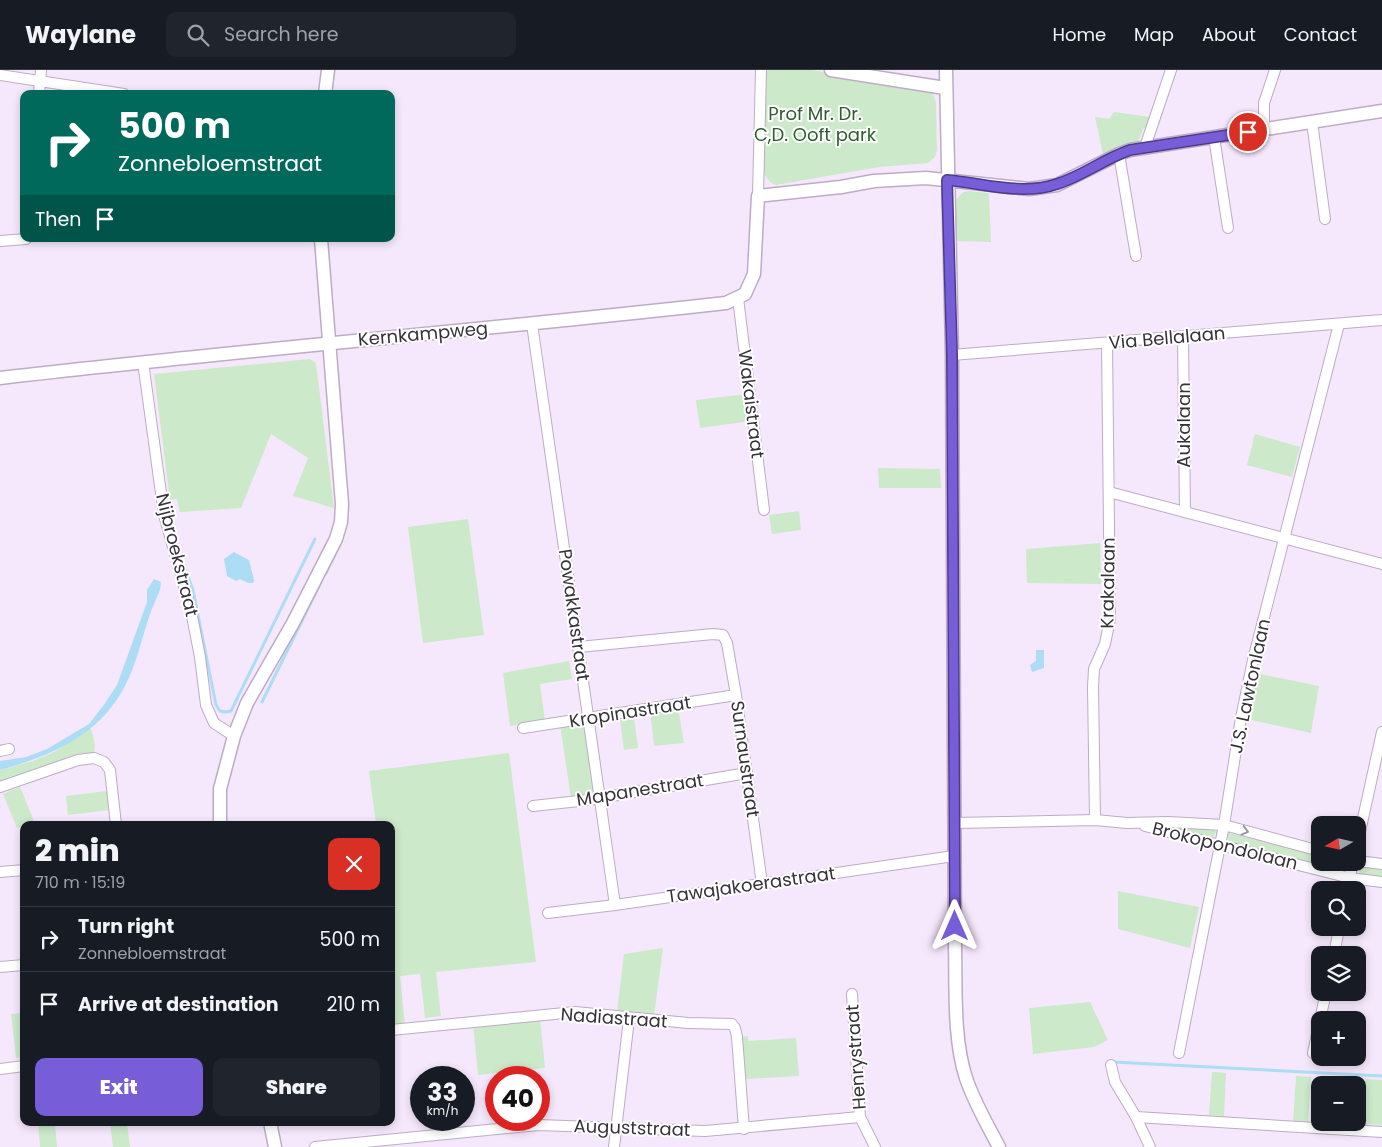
<!DOCTYPE html>
<html lang="en">
<head>
<meta charset="utf-8">
<style>
  body { margin:0; font-family:Poppins,sans-serif; background:#20242c; color:#f1f3f6; height:100vh; display:flex; flex-direction:column; font-size:19px; white-space:nowrap }
  * { box-sizing:border-box; margin:0 }
  p { font-size:16px; color:#9ea1a6 }
  .icon { flex:none; width:28px; height:28px; fill:none; stroke:currentColor; stroke-width:2; stroke-linecap:round; stroke-linejoin:round }
  .map { position:relative; flex:1; overflow:hidden }
  .sheet { position:absolute; left:20px; top:751px; width:375px; height:305px; display:flex; flex-direction:column; background:#171b24; border-radius:10px; box-shadow:0 2px 8px #0003 }
  .sheet>* { flex:none }
  .guide { position:absolute; left:20px; top:20px; width:375px; height:152px; border-radius:10px; box-shadow:0 2px 8px #0003; background:#00695c; color:#fff; overflow:hidden }
  .needle { width:32px; rotate:261deg }
  .tools { position:absolute; left:1311px; top:746px; display:grid; gap:10px }
  .tools a { display:grid; place-items:center; width:55px; height:55px; border-radius:10px; background:#171b24; box-shadow:0 2px 8px #0003; font-size:25px }
  .speed { position:absolute; left:410px; top:996px; display:flex; gap:10px; font-size:25px; font-weight:700; text-align:center }
  .speed>* { display:grid; place-content:center; width:65px; height:65px; border-radius:50%; background:#171b24; box-shadow:0 2px 8px #0003; line-height:1 }
  .speed small { font-size:12px; font-weight:400 }
  .speed .limit { border:8px solid #d22; background:#fff; color:#111 }
  .pin { position:absolute; display:grid; place-items:center; width:42px; height:42px; color:#fff; margin:-21px; border:2px solid #fff; border-radius:50%; box-shadow:0 1px 5px #0007 }
  .me { position:absolute; width:55px; margin:-28px; rotate:0deg; stroke-linejoin:round; filter:drop-shadow(0 0 4px #0008) }
  .turn { display:flex; align-items:center; gap:18px; height:105px; padding:0 15px; font-size:22px }
  .turn .icon { width:65px; height:65px; stroke-width:2.5 }
  .turn b { display:block; font-size:35px; line-height:42px }
  .then { display:flex; align-items:center; height:48px; padding:0 15px; background:#0003; gap:10px; font-size:19px }
  .round { display:grid; place-items:center; flex:none; width:52px; height:52px; border-radius:10px; background:#20242c }
  .headline { display:flex; align-items:center; justify-content:space-between; height:85px; padding:0 15px }
  h1 { font-size:30px; font-weight:800; line-height:38px }
  .cta { display:flex; gap:10px; margin-top:auto; padding:10px 15px }
  .cta a { flex:1; height:58px; border-radius:10px; background:#775dd8; color:#fff; font-size:20px; font-weight:800; line-height:58px; text-align:center }
  .cta a+a { background:#20242c; color:#f1f3f6 }
  ul { padding:0; list-style:none }
  li { display:flex; align-items:center; gap:15px; height:65px; padding:0 15px; border-top:1px solid #363941 }
  li div { flex:1 }
  li b { display:block; font-size:19px }
  li em { font-style:normal }
  header { display:flex; align-items:center; gap:30px; box-sizing:border-box; height:70px; padding:0 25px; background:#171b24; border-bottom:1px solid #363941 }
  header strong { font-size:24px }
  nav { display:flex; gap:28px; margin-inline-start:auto; font-size:18px }
  .search { width:350px; height:45px; background:#20242c; display:flex; align-items:center; gap:12px; box-sizing:border-box; padding:0 18px; border-radius:10px; color:#9ea1a6; font-size:19px }
  .map>svg:first-child { display:block }
  .green { fill:#cce9ca }
  .water { fill:#addcf5 }
  .lines { fill:none; stroke-linecap:round; stroke-linejoin:round }
  .stream { stroke:#addcf5; stroke-width:3 }
  .minor-casing { stroke:#bdacc4; stroke-width:12 }
  .tertiary-casing { stroke:#bdacc4; stroke-width:15 }
  .minor { stroke:#fff; stroke-width:10 }
  .tertiary { stroke:#fff; stroke-width:12 }
  .oneway { stroke:#9b989c }
  .route-casing { stroke:#4d3c8c; stroke-width:12 }
  .route { stroke:#775dd8; stroke-width:9 }
  .labels { text-anchor:middle; stroke-width:4; stroke-linejoin:round; paint-order:stroke }
  .park-label { font-size:18px; fill:#2f5c2e; stroke:#fff }
  .street-label { font-size:18px; fill:#37313a; stroke:#fff }
</style>
</head>
<body>
<header>
<strong>Waylane</strong>
<div class="search"><svg class="icon" aria-label="search" viewBox="0 0 24 24"><circle cx="10" cy="10" r="6"/><path d="M15 15l6 6"/></svg>Search here</div>
<nav><a>Home</a><a>Map</a><a>About</a><a>Contact</a></nav>
</header>
<div class="map">
<svg width="1382" height="1077" viewBox="0 0 1382 1077">
  <rect width="100%" height="100%" fill="#f6e8fc"/>
  <!-- green -->
  <g class="green">
    <path d="M768,0H811L925,17L933,24L936,32L937,80L935,87L928,93L879,97L776,115C769,113 766,108 763,101L766,3Z"/>
    <path d="M1114,42L1151,47L1147,57L1143,59L1138,73L1123,77L1103,84L1095,47L1109,49Z"/>
    <path d="M967,121L989,123L991,172L956,171C955,155 948,127 967,121Z"/>
    <path d="M310,289L316,293L334,438L293,426L308,388L271,364L241,438L180,442L177,429L170,430L154,304Z"/>
    <path d="M747,324L751,351L700,358L696,330Z"/>
    <path d="M1255,364L1300,377L1292,407L1247,395Z"/>
    <path d="M878,398L940,399L941,418H879Z"/>
    <path d="M799,441L801,460L772,464L769,445Z"/>
    <path d="M468,449L484,565L423,573L408,457Z"/>
    <path d="M1100,473L1101,514L1027,513L1026,479Z"/>
    <path d="M569,591L572,609L540,614L545,651L510,656L503,603Z"/>
    <path d="M1255,603L1319,616L1311,663L1247,649Z"/>
    <path d="M678,638L684,673L654,676L650,641Z"/>
    <path d="M634,648L638,678L624,680L620,650Z"/>
    <path d="M584,652L586,654L595,721L590,725L571,728L560,655Z"/>
    <path d="M91,658L95,674L94,683L76,684L0,714V700L33,691L54,682Z"/>
    <path d="M509,683L536,892L436,902L441,946L425,948L420,904L400,906L405,955L391,956V755H370L376,754L369,701Z"/>
    <path d="M20,717L34,751L17,758L3,724Z"/>
    <path d="M107,721L110,740L68,745L66,726Z"/>
    <path d="M1175,757L1213,759L1216,762L1214,766L1210,767Z"/>
    <path d="M1228,763L1320,785V792L1343,793L1345,797L1341,801L1232,773L1228,770Z"/>
    <path d="M1364,796L1382,798V808C1373,807 1363,809 1359,800Z"/>
    <path d="M1118,821L1199,837L1190,878L1118,859Z"/>
    <path d="M663,878L654,946L617,941L624,884Z"/>
    <path d="M1090,932L1108,970L1094,977L1033,984L1029,938Z"/>
    <path d="M24,943V987L16,988L11,944Z"/>
    <path d="M540,948L545,998L478,1005L473,955Z"/>
    <path d="M748,966V971L796,968L799,1006L745,1009L742,967Z"/>
    <path d="M1212,1002L1226,1003L1224,1046L1209,1045Z"/>
    <path d="M1296,1006L1311,1007L1308,1053L1293,1052Z"/>
    <path d="M1365,1009L1382,1010V1055L1362,1054Z"/>
    <path d="M38,1053H55L57,1077H40Z"/>
    <path d="M110,1053H127L130,1077H113Z"/>
  </g>
  <!-- water -->
  <g class="water">
    <path d="M234,482L249,490L254,510L253,513H248L240,509L236,511L227,506L224,489Z"/>
    <path d="M154,509L161,512C161,521 157,526 154,534C150,543 147,553 144,563C139,580 134,598 126,614C101,665 51,686 0,700V691L26,687L47,679L89,654L103,636L117,615L147,532V520Z"/>
    <path d="M1036,580H1044V598L1032,602L1030,595L1036,591Z"/>
  </g>
  <g class="lines">
    <!-- stream -->
    <g class="stream">
      <path d="M183,493L193,520L216,635L220,641L225,642L231,641L315,469"/>
      <path d="M326,503L338,478"/>
      <path d="M262,632L321,512"/>
      <path d="M1113,992L1382,1006"/>
    </g>
    <defs>
      <g id="minor">
        <path d="M0,5L124,24"/>
        <path d="M39,24L41,0"/>
        <path d="M1312,52L1325,149"/>
        <path d="M1264,59V33L1275,0"/>
        <path d="M1214,67L1228,158"/>
        <path d="M1145,77L1171,0"/>
        <path d="M1119,84L1136,186"/>
        <path d="M758,126L761,0"/>
        <path d="M0,171L26,169"/>
        <path d="M738,228L764,440"/>
        <path d="M532,254L615,835"/>
        <path d="M1183,267L1185,442"/>
        <path d="M952,285L1382,250"/>
        <path d="M143,292L164,445L191,541L200,587L206,635L214,653L234,666"/>
        <path d="M1109,422L1382,494"/>
        <path d="M579,577L713,564L723,565L727,573L736,625L762,814"/>
        <path d="M523,658L736,625"/>
        <path d="M0,681L9,679"/>
        <path d="M0,717L78,690L94,688L104,692L110,700L116,755"/>
        <path d="M533,736L588,730L747,703"/>
        <path d="M1095,750L1093,617L1094,599L1105,574L1110,549L1107,273"/>
        <path d="M955,753L1095,750L1127,753L1168,752L1224,755L1320,781"/>
        <path d="M1145,756L1350,808L1382,812"/>
        <path d="M1358,771L1382,662"/>
        <path d="M1358,791L1382,794"/>
        <path d="M0,802L24,800"/>
        <path d="M1347,820L1353,792"/>
        <path d="M548,843L615,835L954,786"/>
        <path d="M1334,885L1339,858"/>
        <path d="M0,897L24,895"/>
        <path d="M852,924L860,1047L875,1077"/>
        <path d="M391,960L575,942L688,953L732,954L735,958L737,967L744,1059"/>
        <path d="M1179,983L1224,755L1241,648L1253,590L1339,254"/>
        <path d="M1313,983L1326,922"/>
        <path d="M1111,995L1115,1012L1136,1047L1150,1077"/>
        <path d="M0,999L24,996"/>
        <path d="M1136,1047L1382,1062"/>
        <path d="M315,1077L538,1055L705,1061L860,1047"/>
        <path d="M614,1077L629,949"/>
      </g>
      <g id="tertiary">
        <path d="M831,0L945,18"/>
        <path d="M946,0L952,285L955,874C956,915 953,969 966,1008C974,1032 987,1054 999,1077"/>
        <path d="M325,24L328,0"/>
        <path d="M0,308C242,280 484,260 726,233L745,224L754,204L758,126L841,117L874,111L926,108L1029,119L1057,115L1119,84L1130,80L1382,41"/>
        <path d="M220,755V719L234,666L247,633L293,553L336,469L341,452L342,434L321,169"/>
        <path d="M270,1052L275,1077"/>
      </g>
    </defs>
    <!-- minor casing -->
    <use href="#minor" class="minor-casing"/>
    <!-- tertiary casing -->
    <use href="#tertiary" class="tertiary-casing"/>
    <!-- minor -->
    <use href="#minor" class="minor"/>
    <!-- tertiary -->
    <use href="#tertiary" class="tertiary"/>
  </g>
  <!-- one-way arrows -->
  <defs><path id="oneway-chevron" d="M-2-3.5L2.5 0L-2 3.5" fill="none" stroke-width="1.6" stroke-linecap="round" stroke-linejoin="round" transform="scale(1.25)"/></defs>
  <use class="oneway" href="#oneway-chevron" transform="translate(1245 761) rotate(15)"/>
  <g class="lines">
    <defs>
      <path id="route" d="M955,856L952,285L947,110C982,113 1022,126 1057,114C1082,106 1104,89 1130,80L1248,62"/>
    </defs>
    <!-- route casing -->
    <use href="#route" class="route-casing"/>
    <!-- route -->
    <use href="#route" class="route"/>
  </g>
  <g class="labels">
    <!-- park labels -->
    <g class="park-label">
      <text x="815" y="50">Prof Mr. Dr.<tspan x="815" dy="21">C,D. Ooft park</tspan></text>
    </g>
    <!-- street labels -->
    <g class="street-label">
      <text transform="translate(423 264) rotate(-5)" y="6">Kernkampweg</text>
      <text transform="translate(1167 268) rotate(-5)" y="6">Via Bellalaan</text>
      <text transform="translate(751 334) rotate(83)" y="6">Wakaistraat</text>
      <text transform="translate(1184 355) rotate(-90)" y="6">Aukalaan</text>
      <text transform="translate(177 485) rotate(76)" y="6">Nijbroekstraat</text>
      <text transform="translate(1108 513) rotate(-89)" y="6">Krakalaan</text>
      <text transform="translate(574 545) rotate(82)" y="6">Powakkastraat</text>
      <text transform="translate(1250 616) rotate(-78)" y="6">J.S. Lawtonlaan</text>
      <text transform="translate(630 642) rotate(-9)" y="6">Kropinastraat</text>
      <text transform="translate(745 689) rotate(82)" y="6">Surnaustraat</text>
      <text transform="translate(640 720) rotate(-9)" y="6">Mapanestraat</text>
      <text transform="translate(1225 776) rotate(14)" y="6">Brokopondolaan</text>
      <text transform="translate(751 815) rotate(-8)" y="6">Tawajakoerastraat</text>
      <text transform="translate(614 948) rotate(4)" y="6">Nadiastraat</text>
      <text transform="translate(856 987) rotate(-94)" y="6">Henrystraat</text>
      <text transform="translate(632 1058) rotate(2)" y="6">Auguststraat</text>
    </g>
  </g>
</svg>
<div class="tools">
<a><svg class="needle" viewBox="-14 -14 28 28"><path d="M0-13l5 13h-10z" fill="#e53935"/><path d="M0 13l5-13h-10z" fill="#9ea1a6"/></svg></a>
<a><svg class="icon" aria-label="search" viewBox="0 0 24 24"><circle cx="10" cy="10" r="6"/><path d="M15 15l6 6"/></svg></a>
<a><svg class="icon" aria-label="layers" viewBox="0 0 24 24"><path d="M12 4l9 5-9 5-9-5zM3 14l9 5 9-5"/></svg></a>
<a>+</a>
<a>−</a>
</div>
<div class="speed"><div>33<small>km/h</small></div><div class="limit">40</div></div>
<div class="pin" style="left:1248px;top:62px;background:#d93025"><svg class="icon" aria-label="arrive" viewBox="0 0 24 24"><path d="M6 21V4h12l-3 4 3 4H6"/></svg></div>
<svg class="me" style="left:955px;top:856px" viewBox="-20 -20 40 40"><path d="M0-17L14 15 0 8-14 15z" fill="#775dd8" stroke="#fff" stroke-width="4"/></svg>
<div class="guide">
<div class="turn"><svg class="icon" aria-label="right" viewBox="0 0 24 24"><path d="M7 20v-9h11M14 6l5 5-5 5"/></svg><div><b>500 m</b>Zonnebloemstraat</div></div>
<div class="then">Then<svg class="icon" aria-label="arrive" viewBox="0 0 24 24"><path d="M6 21V4h12l-3 4 3 4H6"/></svg></div>
</div>
<section class="sheet">
<div class="headline"><div><h1>2 min</h1><p>710 m · 15:19</p></div><a class="round" style="background:#d93025;color:#fff"><svg class="icon" aria-label="close" viewBox="0 0 24 24"><path d="M6 6l12 12M18 6L6 18"/></svg></a></div>
<ul>
<li><svg class="icon" aria-label="right" viewBox="0 0 24 24"><path d="M7 20v-9h11M14 6l5 5-5 5"/></svg><div><b>Turn right</b><p>Zonnebloemstraat</p></div><em>500 m</em></li>
<li><svg class="icon" aria-label="arrive" viewBox="0 0 24 24"><path d="M6 21V4h12l-3 4 3 4H6"/></svg><div><b>Arrive at destination</b></div><em>210 m</em></li>
</ul>
<div class="cta"><a>Exit</a><a>Share</a></div>
</section>
</div>
</body>
</html>
